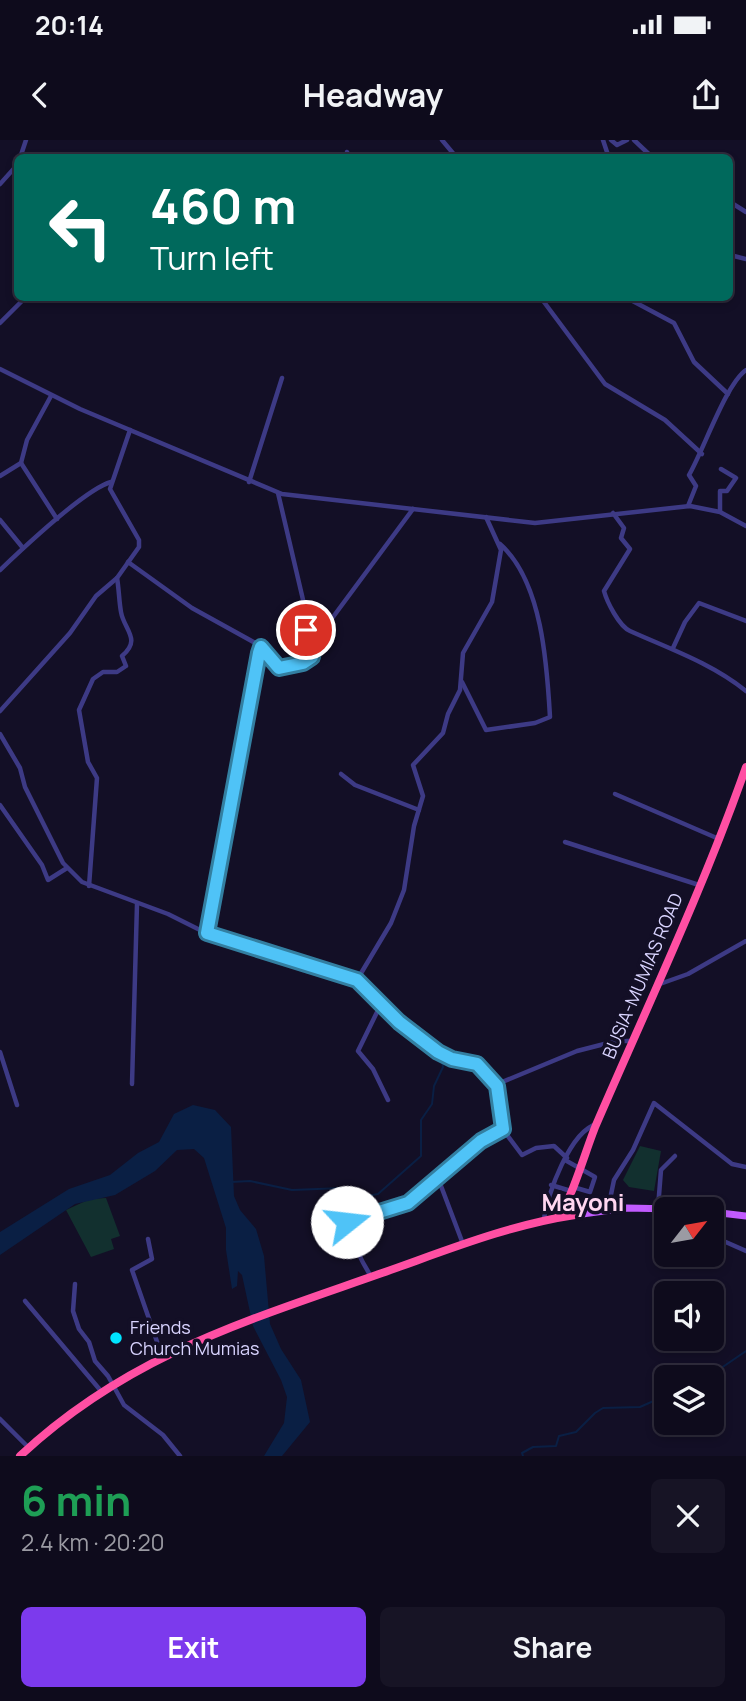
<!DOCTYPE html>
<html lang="en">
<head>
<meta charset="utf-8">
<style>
  body { margin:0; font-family:Manrope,sans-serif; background:#171425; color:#f1f3f6; height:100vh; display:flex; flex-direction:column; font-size:26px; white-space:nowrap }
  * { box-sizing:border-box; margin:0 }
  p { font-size:23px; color:#9b9ba3 }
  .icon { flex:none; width:38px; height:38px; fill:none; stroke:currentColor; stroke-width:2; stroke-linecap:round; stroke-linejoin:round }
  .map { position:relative; height:1316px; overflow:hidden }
  .sheet { display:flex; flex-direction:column; background:#0e0b1c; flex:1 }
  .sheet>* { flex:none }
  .banner { position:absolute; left:14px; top:14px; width:719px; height:147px; border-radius:10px; box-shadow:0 4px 10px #0003,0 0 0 2px #2e2b3b; background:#00695c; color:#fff; overflow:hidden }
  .needle { width:46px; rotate:59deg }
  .controls { position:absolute; left:654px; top:1057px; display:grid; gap:14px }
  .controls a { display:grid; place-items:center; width:70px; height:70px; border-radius:10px; background:#0e0b1c; box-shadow:0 4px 10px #0003,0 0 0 2px #2e2b3b; font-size:35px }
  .pin { position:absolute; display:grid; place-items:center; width:60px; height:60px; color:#fff; margin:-30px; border:4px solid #fff; border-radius:50%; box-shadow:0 2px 7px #0007 }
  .me { position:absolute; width:77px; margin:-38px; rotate:74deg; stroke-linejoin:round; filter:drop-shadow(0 0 5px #0008) }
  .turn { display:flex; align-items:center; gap:24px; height:147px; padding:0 21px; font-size:32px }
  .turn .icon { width:91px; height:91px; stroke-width:2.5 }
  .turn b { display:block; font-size:49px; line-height:60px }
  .round { display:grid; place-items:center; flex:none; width:74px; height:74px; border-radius:10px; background:#171425 }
  .summary { display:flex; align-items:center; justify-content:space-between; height:119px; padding:0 21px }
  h1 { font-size:42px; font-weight:700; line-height:52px; color:#1e9e55 }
  .action { display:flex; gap:14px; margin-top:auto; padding:14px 21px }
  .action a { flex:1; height:80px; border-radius:10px; background:#7c3aed; color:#fff; font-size:28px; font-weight:700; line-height:80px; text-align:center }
  .action a+a { background:#171425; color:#f1f3f6 }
  .status { display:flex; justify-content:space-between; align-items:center; height:49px; padding:0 35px; background:#0e0b1c; direction:ltr }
  .status svg { height:19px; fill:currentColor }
  header { display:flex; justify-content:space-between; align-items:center; height:91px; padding:0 21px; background:#0e0b1c; font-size:32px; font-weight:700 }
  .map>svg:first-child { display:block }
  .green { fill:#12302f }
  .water { fill:#0a1f44 }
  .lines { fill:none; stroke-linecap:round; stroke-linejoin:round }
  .stream { stroke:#0a1f44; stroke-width:2 }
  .minor { stroke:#3d3a85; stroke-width:4.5 }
  .major { stroke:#c25bff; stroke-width:7 }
  .highway { stroke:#ff4fa3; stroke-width:8 }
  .route-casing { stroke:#337fa1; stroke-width:18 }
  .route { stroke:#4fc3f7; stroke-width:12 }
  .poi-dot { fill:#00e5ff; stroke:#130f26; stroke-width:2.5 }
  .labels { text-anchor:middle; stroke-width:7; stroke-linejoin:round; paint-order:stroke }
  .street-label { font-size:18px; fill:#d9d4ff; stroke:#130f26 }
  .poi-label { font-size:18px; fill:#d9d4ff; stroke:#130f26; text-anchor:start }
  .district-label { font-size:24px; font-weight:bold; fill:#ffd6f0; stroke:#130f26 }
</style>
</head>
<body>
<div class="status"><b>20:14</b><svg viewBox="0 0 49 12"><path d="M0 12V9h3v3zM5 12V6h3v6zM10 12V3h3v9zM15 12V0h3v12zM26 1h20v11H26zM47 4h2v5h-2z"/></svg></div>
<header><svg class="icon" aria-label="back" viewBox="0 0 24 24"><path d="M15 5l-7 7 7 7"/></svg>Headway<svg class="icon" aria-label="share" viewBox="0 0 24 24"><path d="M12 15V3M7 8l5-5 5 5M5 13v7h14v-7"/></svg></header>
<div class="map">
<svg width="746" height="1316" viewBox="0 0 746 1316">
  <rect width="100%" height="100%" fill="#130f26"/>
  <!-- green -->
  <g class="green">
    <path d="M640,1006L661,1011L654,1051L629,1047L623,1040Z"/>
    <path d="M106,1058L120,1096L111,1099L114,1109L91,1117L66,1070L90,1059Z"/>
  </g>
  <!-- water -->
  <path class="water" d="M193,965L215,970L231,987L234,1056L240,1070L256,1089L264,1116L270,1184L281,1209L301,1240L310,1282L282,1316H264L284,1283L287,1257L281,1240L253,1186L242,1135L238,1131L237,1146L232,1149L226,1110V1088L204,1018L194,1009L177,1010L155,1031L115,1055L75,1064L0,1115V1092L69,1049L110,1035L138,1013L159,1002L174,974Z"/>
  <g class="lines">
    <!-- stream -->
    <g class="stream">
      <path d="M231,1042L250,1041L292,1050L343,1048L355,1058L378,1054L421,1016V980L432,964L434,946L443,927L441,916"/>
      <path d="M708,1237L746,1211"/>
      <path d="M523,1316L522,1313L533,1307L556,1306L559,1296L576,1292L595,1273L603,1268L640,1267L667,1255"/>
    </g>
    <!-- minor -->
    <g class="minor">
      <path d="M442,0L457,18"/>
      <path d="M603,0L609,18"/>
      <path d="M611,0L617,5L627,0"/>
      <path d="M634,0L653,18"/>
      <path d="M347,12L349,18"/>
      <path d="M20,18L26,0"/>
      <path d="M0,44L18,24"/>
      <path d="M730,62L746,72"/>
      <path d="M730,115L746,119"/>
      <path d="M541,158L605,244L665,280L702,314"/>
      <path d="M627,158L674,183L694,222L728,254"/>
      <path d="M0,183L25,158"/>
      <path d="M0,229L80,269L282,354L535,383L690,366L720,372L746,386"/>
      <path d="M21,323L57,379"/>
      <path d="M0,336L21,323L27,300L51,256"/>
      <path d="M249,342L282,238"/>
      <path d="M278,353L304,464L305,487L313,504"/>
      <path d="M688,366L696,346L689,335C704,309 726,244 746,230"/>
      <path d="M720,371V351H727L736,338L721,329"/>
      <path d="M613,373L624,388L621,398L630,409L604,451C607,462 619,486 630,491C670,509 711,523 746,551"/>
      <path d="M0,380L23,408"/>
      <path d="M128,422L192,468L257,504L278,528L299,525L311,518L316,500L413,369"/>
      <path d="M0,430C21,410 86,349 111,342"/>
      <path d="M673,508L685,482L699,463L746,481"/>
      <path d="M462,542L486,590L535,583L550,577C547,524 542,441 500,404"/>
      <path d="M0,571L70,493L96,456L117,438L139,407V400L110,349L130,290"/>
      <path d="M0,594L20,628L25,647L63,723L82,742L168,774L202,791L356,839L418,897L448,918L476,923L495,945L577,911L616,901H633"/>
      <path d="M341,634L355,645L419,670"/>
      <path d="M615,654L719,699"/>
      <path d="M0,665L42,725L48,740L67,728"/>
      <path d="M565,702L699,745"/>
      <path d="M89,746L97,638L88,622L79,570L93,539L103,532H117L126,526L122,516C142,499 124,490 121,472C119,461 119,449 117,438"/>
      <path d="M207,793L261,507"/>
      <path d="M357,840L391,783L404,750L414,686L423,656L413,625L443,593L448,574L460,550L463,513L492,462L501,410L486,377"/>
      <path d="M657,845L688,834L746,801"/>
      <path d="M381,864L358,911L373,929L388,960"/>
      <path d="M0,912L17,965"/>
      <path d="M132,944L137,764"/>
      <path d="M497,946L501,987L522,1015L536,1008L554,1006L567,1018"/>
      <path d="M565,1020L595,1037L590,1052L573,1047"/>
      <path d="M551,1045L571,1051"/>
      <path d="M658,1068L661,1030L675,1016"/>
      <path d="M608,1069L614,1040L633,1010L654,963L732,1024L746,1027"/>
      <path d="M544,1079C547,1055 570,991 597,984"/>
      <path d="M712,1096L746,1111"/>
      <path d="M148,1099L152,1119L132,1130L162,1216"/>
      <path d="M463,1104L438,1038L481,1001L503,989"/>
      <path d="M371,1137C363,1121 358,1119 358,1101C357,1095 349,1087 347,1081L407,1064L438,1038"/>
      <path d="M75,1144L73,1171L79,1189L89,1202L95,1221L108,1236L124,1265L163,1295L180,1316"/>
      <path d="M25,1161L101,1251"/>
      <path d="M0,1279L29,1308"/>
    </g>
    <!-- major -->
    <g class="major">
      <path d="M712,1072L746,1076"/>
      <path d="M575,1075L626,1068L674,1069"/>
    </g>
    <!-- highway -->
    <g class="highway">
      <path d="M558,1077C570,1065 587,1006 596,985C647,867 703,749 746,627"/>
      <path d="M20,1316C128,1215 246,1181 382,1133C445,1111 508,1085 575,1075L570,1058"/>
    </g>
  </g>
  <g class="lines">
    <defs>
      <path id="route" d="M306,490L314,505L312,517L303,523L279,528L261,507L259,513L207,793L357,840L399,882L438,912L452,919L477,924L497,946L503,989L481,1001L408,1063L347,1082"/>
    </defs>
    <!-- route casing -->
    <use href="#route" class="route-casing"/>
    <!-- route -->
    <use href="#route" class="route"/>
  </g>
  <!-- markers -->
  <circle class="poi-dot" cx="116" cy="1198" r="7"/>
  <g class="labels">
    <!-- street labels -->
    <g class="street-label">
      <text transform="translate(643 836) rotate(-67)" y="6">BUSIA-MUMIAS ROAD</text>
    </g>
    <!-- poi labels -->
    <g class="poi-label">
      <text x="130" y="1194">Friends<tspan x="130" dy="21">Church Mumias</tspan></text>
    </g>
    <!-- district labels -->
    <g class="district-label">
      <text x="583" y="1071">Mayoni</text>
    </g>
  </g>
</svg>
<div class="controls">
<a><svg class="needle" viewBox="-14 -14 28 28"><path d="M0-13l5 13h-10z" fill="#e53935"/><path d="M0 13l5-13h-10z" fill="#9b9ba3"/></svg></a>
<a><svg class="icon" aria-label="sound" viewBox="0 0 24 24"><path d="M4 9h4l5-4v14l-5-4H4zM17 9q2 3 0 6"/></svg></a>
<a><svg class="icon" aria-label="layers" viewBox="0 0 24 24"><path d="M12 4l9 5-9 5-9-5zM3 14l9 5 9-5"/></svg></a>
</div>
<div class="pin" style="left:306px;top:490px;background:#d93025"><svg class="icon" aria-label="arrive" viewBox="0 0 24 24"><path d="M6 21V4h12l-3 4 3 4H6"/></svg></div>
<svg class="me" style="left:347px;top:1082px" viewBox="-20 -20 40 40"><circle r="19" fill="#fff"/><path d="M0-13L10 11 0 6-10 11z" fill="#4fc3f7"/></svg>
<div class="banner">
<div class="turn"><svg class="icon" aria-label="left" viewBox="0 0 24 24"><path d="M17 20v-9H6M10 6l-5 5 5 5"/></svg><div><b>460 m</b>Turn left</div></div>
</div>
</div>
<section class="sheet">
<div class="summary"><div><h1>6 min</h1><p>2.4 km · 20:20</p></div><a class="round"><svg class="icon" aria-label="close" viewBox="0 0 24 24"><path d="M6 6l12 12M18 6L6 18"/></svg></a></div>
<div class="action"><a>Exit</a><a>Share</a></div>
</section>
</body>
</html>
